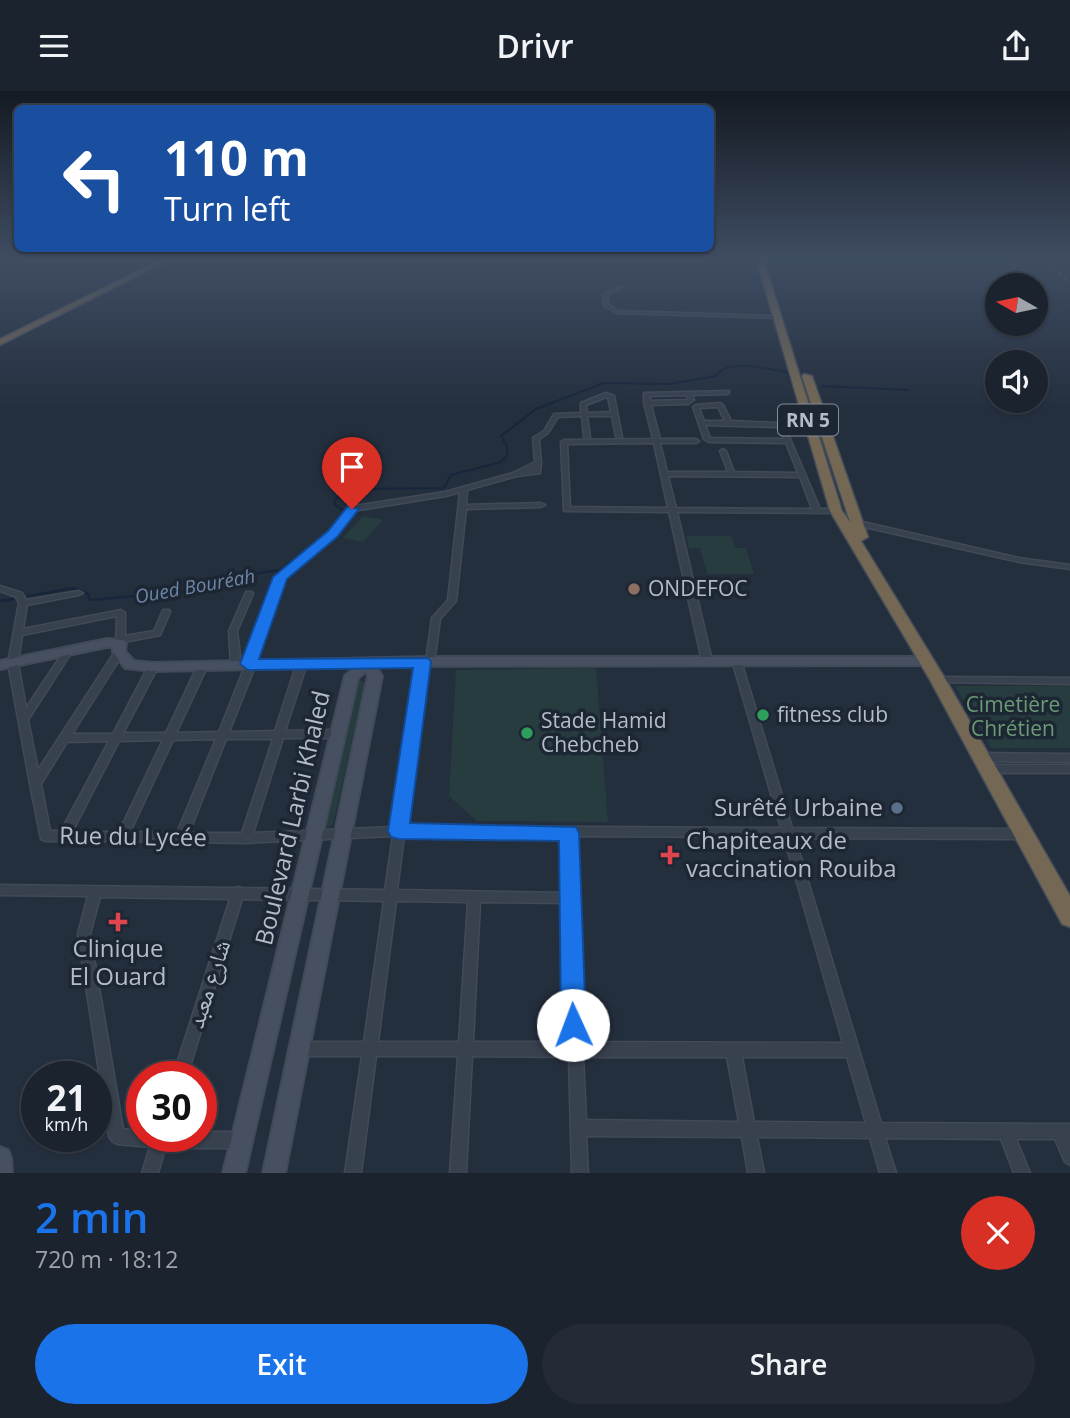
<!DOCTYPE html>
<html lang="en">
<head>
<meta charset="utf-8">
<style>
  body { margin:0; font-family:"Open Sans","Noto Naskh Arabic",sans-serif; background:#242b36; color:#f1f3f6; height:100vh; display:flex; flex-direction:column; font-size:26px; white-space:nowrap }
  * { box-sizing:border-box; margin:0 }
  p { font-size:23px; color:#a0a4aa }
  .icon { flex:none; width:38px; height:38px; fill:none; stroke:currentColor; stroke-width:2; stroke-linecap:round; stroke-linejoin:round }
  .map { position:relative; height:1082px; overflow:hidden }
  .panel { display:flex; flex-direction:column; background:#1b232e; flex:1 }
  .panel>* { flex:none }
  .hud { position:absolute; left:14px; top:14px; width:700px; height:147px; border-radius:10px; box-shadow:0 2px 5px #0004,0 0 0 2px #39404a; background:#1a4fa0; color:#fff; overflow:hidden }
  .needle { width:46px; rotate:279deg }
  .buttons { position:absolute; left:985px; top:182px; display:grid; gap:14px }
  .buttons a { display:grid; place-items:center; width:63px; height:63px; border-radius:50%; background:#1b232e; box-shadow:0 2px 5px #0004,0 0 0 2px #39404a; font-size:35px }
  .speed { position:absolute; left:21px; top:970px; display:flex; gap:14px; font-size:35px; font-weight:700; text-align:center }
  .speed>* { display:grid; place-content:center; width:91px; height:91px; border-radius:50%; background:#1b232e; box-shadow:0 2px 5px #0004,0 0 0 2px #39404a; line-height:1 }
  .speed small { font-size:18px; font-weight:400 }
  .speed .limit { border:10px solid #d22; background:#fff; color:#111 }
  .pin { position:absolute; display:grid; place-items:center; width:60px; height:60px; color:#fff; margin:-72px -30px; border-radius:50% 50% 50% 0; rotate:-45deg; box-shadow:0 0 7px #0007 }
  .pin .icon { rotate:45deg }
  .me { position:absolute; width:77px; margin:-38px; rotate:358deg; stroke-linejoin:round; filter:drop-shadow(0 0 5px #0008) }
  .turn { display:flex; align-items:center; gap:24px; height:147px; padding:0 35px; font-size:32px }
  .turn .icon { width:91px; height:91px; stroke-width:2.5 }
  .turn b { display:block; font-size:49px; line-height:60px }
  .round { display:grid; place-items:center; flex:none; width:74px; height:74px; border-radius:37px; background:#242b36 }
  .head { display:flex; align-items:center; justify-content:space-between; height:119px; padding:0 35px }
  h1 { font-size:42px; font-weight:600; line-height:52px; color:#1a73e8 }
  .primary-button { display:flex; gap:14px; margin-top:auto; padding:14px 35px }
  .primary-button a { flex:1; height:80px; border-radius:42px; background:#1a73e8; color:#fff; font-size:28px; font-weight:600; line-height:80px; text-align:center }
  .primary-button a+a { background:#242b36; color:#f1f3f6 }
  header { display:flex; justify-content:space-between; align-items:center; height:91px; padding:0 35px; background:#1b232e; font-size:32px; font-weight:600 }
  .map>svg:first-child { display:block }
  .green { fill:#263c3f }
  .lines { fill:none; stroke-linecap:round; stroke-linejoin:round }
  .stream-far1 { stroke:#17263c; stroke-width:2 }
  .stream { stroke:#17263c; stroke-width:2.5 }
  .street-casing { stroke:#414a57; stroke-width:3 }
  .secondary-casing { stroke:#414a57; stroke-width:4 }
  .highway-casing { stroke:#434c59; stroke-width:3 }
  .street { fill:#38414e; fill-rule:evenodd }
  .secondary { fill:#465061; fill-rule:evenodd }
  .highway { fill:#746855; fill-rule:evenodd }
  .rail { stroke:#5a6575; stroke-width:2; stroke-dasharray:3.5 3.5; stroke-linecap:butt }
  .route { fill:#1a73e8; stroke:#114b97; stroke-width:2 }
  .education-dot { fill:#8d6e63; stroke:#1d2633; stroke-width:2.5 }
  .leisure-dot { fill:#2e9e5b; stroke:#1d2633; stroke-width:2.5 }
  .service-dot { fill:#5c6f8a; stroke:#1d2633; stroke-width:2.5 }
  .health-dot { fill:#e0444e; stroke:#1d2633; stroke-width:2.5 }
  .labels { text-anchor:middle; stroke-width:7; stroke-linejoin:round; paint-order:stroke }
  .shield { fill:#1d2633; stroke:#878f9c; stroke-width:2 }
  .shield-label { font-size:19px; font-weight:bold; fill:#b4bcc9 }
  .far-water-label { font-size:19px; font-style:italic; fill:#6d86a8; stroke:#1d2633 }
  .poi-label { font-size:21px; fill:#b4bcc9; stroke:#1d2633; text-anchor:start }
  .park-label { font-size:21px; fill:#6b9a76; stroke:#1d2633 }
  .near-poi-label { font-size:24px; fill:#b4bcc9; stroke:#1d2633; text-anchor:end }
  .near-street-label { font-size:24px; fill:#b4bcc9; stroke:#1d2633 }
</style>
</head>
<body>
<header><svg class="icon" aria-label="menu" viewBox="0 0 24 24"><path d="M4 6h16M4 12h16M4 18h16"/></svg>Drivr<svg class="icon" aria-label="share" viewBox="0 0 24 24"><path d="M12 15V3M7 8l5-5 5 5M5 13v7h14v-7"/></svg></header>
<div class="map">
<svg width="1070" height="1082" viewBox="0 0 1070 1082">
  <rect width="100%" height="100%" fill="#242f3e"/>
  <!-- green -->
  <g class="green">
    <path d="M363,425L383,429L363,451L343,447Z"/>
    <path d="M686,445H731L736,457H746L754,483H707L700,457H689Z"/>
    <path d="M596,577L608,731L477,730L449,705L456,579Z"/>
    <path d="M361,589L365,592L333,734L325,736L356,592Z"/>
    <path d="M955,595H1070V657H991Z"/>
  </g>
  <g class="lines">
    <!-- stream-far1 -->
    <g class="stream-far1">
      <path d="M823,295L908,299"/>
      <path d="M346,421L334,413L336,407L357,398L444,397L451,384L501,371L507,365V355L501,345L536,318L604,292L669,293L716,285C727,266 769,279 787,281L793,294"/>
      <path d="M288,473L314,456"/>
    </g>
    <!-- stream -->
    <g class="stream">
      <path d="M28,505L73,497L88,503L90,509L202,499L258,482L281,479L290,471"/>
      <path d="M0,510L13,508"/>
    </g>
    <defs>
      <g id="street">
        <path d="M617,196L621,197L607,204L608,213L618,220L778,225L780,226L778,227L617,222L604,215L603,203Z"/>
        <path d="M729,300V302L727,303L692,304L694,309L688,313L651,314L660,348H696L699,350L696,352H660L667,381H728L720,360L723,358L726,360L734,381L798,382L786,352L709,351L704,348L693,316L696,314L720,312L723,314L731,330L777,332L785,336L820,418H836L840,420L836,422L677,421L712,570L707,573L702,570L669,421L564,420L561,351L564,349L653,348L644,312V302ZM687,304L688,308L687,309L651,310L649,305ZM718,316L725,330H704L699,317ZM705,334L776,336L780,338L784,348L710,347ZM654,352L668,417L570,416L567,353ZM668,385L800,386L812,418L676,417Z"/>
        <path d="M606,302L614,305L622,346L621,347L616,346L612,325H587L590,346L587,348L584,346L582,325L558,326L548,342L539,348L541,372L540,382L517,385L467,399L466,414L541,412L545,414L541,416L466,418L456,510L440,528L434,572H428L426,570L432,527L448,509L460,401L446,405L353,420L335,445L285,487L253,571L256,573L229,641L275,640L297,572L302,569L307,572L285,640L338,639L342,640L343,643L342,646L338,647H283L253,742L394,736L417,571L422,568L427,571L405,735L781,737L732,569L737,566L740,567L792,737L1022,738L1026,740L1028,743L1026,746L1022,748L795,747L881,1032L1070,1033V1074L1065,1071L1055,1048H1016L1030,1082H1014L1001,1048L885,1047L896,1082H880L870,1047L757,1046L764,1082H748L742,1046L586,1045L588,1082H572L569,966L472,965L466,1082H450L458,965H376L361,1082H345L362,965H298L293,963L291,958L293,953L298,951H364L384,810L242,808L187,985H173L230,808L100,806L90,843L123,1038L142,1040V1045H201V1041H240L245,1044L248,1049L245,1054L240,1057H165L158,1082H142L150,1056L117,1053L112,1050L109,1045L78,843L88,805L0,804V794L234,797L238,796L242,797L385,799L393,745L246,752L126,750L122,752L118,750H45L41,748L30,693L8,572L19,512L16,506L0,500V495L22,502L26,509L79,500L83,502L79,504L27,514L23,538L121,519L125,522V545L154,540L163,519H169L170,521L160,544L124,551L123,554L120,555L116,552L117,525L22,544L18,572L26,617L66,557L69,556L73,559L28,629L38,679L116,559L119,558L124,561L72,643H113L148,576L153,573L158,576L123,642H166L198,574L203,571L208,574L176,642L219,641L245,575L243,573L277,486L329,441L348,416L445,401L513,382L535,371L533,347L544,340L554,323L581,322V312ZM606,306H608L611,321L587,322L586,314ZM216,648L177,742L130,741L173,649ZM226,648H273L242,742H189ZM163,649L119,741H72L119,650ZM109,650L61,740H50L41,693L67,651ZM404,745H563L565,802L397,799ZM575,745L784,746L843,952L583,951ZM396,810L468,811L459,951H378ZM480,811L565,812L569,951H473ZM583,966H727L739,1031L586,1029ZM742,966H847L866,1032L754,1031Z"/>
        <path d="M838,426H841L1019,467L1070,474V478L1019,471L838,430Z"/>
        <path d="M246,501H252L253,503L237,540L241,573L236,576L231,573L229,540Z"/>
        <path d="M938,586L1070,587V593L935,591L933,589Z"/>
        <path d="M982,662L1070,663V671L982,670L978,669L977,666L978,663Z"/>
        <path d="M989,674H1070V682H989L985,681L984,678L985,675Z"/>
      </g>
      <g id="secondary">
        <path d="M107,548L124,549L126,552L125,560L134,570L153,572L431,566H927L933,570L927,574L376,575L382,585L285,1082H263L368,585L366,580L358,587L245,1082H223L345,585L355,576L153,580L125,577L113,561V556H107L0,578V570Z"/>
        <path d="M0,1056L8,1059L11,1067L12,1082H0Z"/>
      </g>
      <g id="highway">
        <path d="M164,167H173L0,254V248Z"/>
        <path d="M756,167H763L842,420L850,431L802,285L804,283L812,285L868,446L861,450L946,589L1070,805V836L1062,833L930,589L830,420Z"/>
      </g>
    </defs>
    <!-- street casing -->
    <use href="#street" class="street-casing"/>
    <!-- secondary casing -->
    <use href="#secondary" class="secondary-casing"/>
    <!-- highway casing -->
    <use href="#highway" class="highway-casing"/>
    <!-- street -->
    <use href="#street" class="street"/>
    <!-- secondary -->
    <use href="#secondary" class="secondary"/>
    <!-- highway -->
    <use href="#highway" class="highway"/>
    <!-- rail -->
    <path class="rail" d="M1044,167L1070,191"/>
  </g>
  <!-- sky -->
  <linearGradient id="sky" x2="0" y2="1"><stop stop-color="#141a22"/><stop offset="0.53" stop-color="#3f4d63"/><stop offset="1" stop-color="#3f4d63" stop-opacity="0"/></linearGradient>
  <rect width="1070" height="318" fill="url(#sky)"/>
  <!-- route -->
  <path class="route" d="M348,415L359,418L337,446L287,488L259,568L428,567L431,571L410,732L576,736L579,742L586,934L582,942L573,946L564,942L561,934L559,750L399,748L391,746L388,740L413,577L248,579L240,573L273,486L328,440Z"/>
  <!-- markers -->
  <circle class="education-dot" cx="634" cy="498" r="7"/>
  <g class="leisure-dot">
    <circle cx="763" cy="624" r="7"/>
    <circle cx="527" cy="642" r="7"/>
  </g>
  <circle class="service-dot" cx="897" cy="717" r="7"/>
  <g class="health-dot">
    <path d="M666.5 753.5h7v7h7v7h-7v7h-7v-7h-7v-7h7z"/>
    <path d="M114.5 820.5h7v7h7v7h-7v7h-7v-7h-7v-7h7z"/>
  </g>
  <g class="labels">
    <!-- shield labels -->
    <rect class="shield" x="778" y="313.5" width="60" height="31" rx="5"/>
    <g class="shield-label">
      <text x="808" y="336">RN 5</text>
    </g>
    <!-- far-water labels -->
    <g class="far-water-label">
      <text transform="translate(195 495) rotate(-10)" y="7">Oued Bouréah</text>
    </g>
    <!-- poi labels -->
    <g class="poi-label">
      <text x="648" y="505">ONDEFOC</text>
      <text x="777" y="631">fitness club</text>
      <text x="541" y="637">Stade Hamid<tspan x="541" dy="24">Chebcheb</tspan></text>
    </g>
    <!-- park labels -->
    <g class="park-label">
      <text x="1013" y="621">Cimetière<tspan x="1013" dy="24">Chrétien</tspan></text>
    </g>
    <!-- near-poi labels -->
    <g class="near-poi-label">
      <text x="883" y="725">Surêté Urbaine</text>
      <text x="686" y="758" text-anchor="start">Chapiteaux de<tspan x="686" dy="28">vaccination Rouiba</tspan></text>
      <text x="118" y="866" text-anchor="middle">Clinique<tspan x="118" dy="28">El Ouard</tspan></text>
    </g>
    <!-- near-street labels -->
    <g class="near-street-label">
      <text transform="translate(293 727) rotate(-77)" y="8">Boulevard Larbi Khaled</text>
      <text transform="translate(133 746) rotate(1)" y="8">Rue du Lycée</text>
      <text transform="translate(209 893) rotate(-72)" y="8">شارع معبد</text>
    </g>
  </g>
</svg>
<div class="buttons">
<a><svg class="needle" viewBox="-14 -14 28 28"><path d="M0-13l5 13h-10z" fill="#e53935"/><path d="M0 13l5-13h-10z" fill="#a0a4aa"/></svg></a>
<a><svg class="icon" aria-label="sound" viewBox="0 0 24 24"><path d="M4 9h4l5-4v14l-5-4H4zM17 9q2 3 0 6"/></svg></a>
</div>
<div class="speed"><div>21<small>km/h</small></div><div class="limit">30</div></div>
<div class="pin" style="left:352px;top:418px;background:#d93025"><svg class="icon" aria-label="arrive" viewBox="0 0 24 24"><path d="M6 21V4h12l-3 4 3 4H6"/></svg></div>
<svg class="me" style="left:573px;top:934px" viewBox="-20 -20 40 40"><circle r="19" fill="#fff"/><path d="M0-13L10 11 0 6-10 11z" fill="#1a73e8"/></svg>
<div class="hud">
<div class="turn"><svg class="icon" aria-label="left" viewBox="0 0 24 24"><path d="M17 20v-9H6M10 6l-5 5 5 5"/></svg><div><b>110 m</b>Turn left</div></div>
</div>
</div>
<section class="panel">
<div class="head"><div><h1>2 min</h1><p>720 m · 18:12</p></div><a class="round" style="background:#d93025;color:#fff"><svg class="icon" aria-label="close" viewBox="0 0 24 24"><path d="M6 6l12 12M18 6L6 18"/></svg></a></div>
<div class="primary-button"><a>Exit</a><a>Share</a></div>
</section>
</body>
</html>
